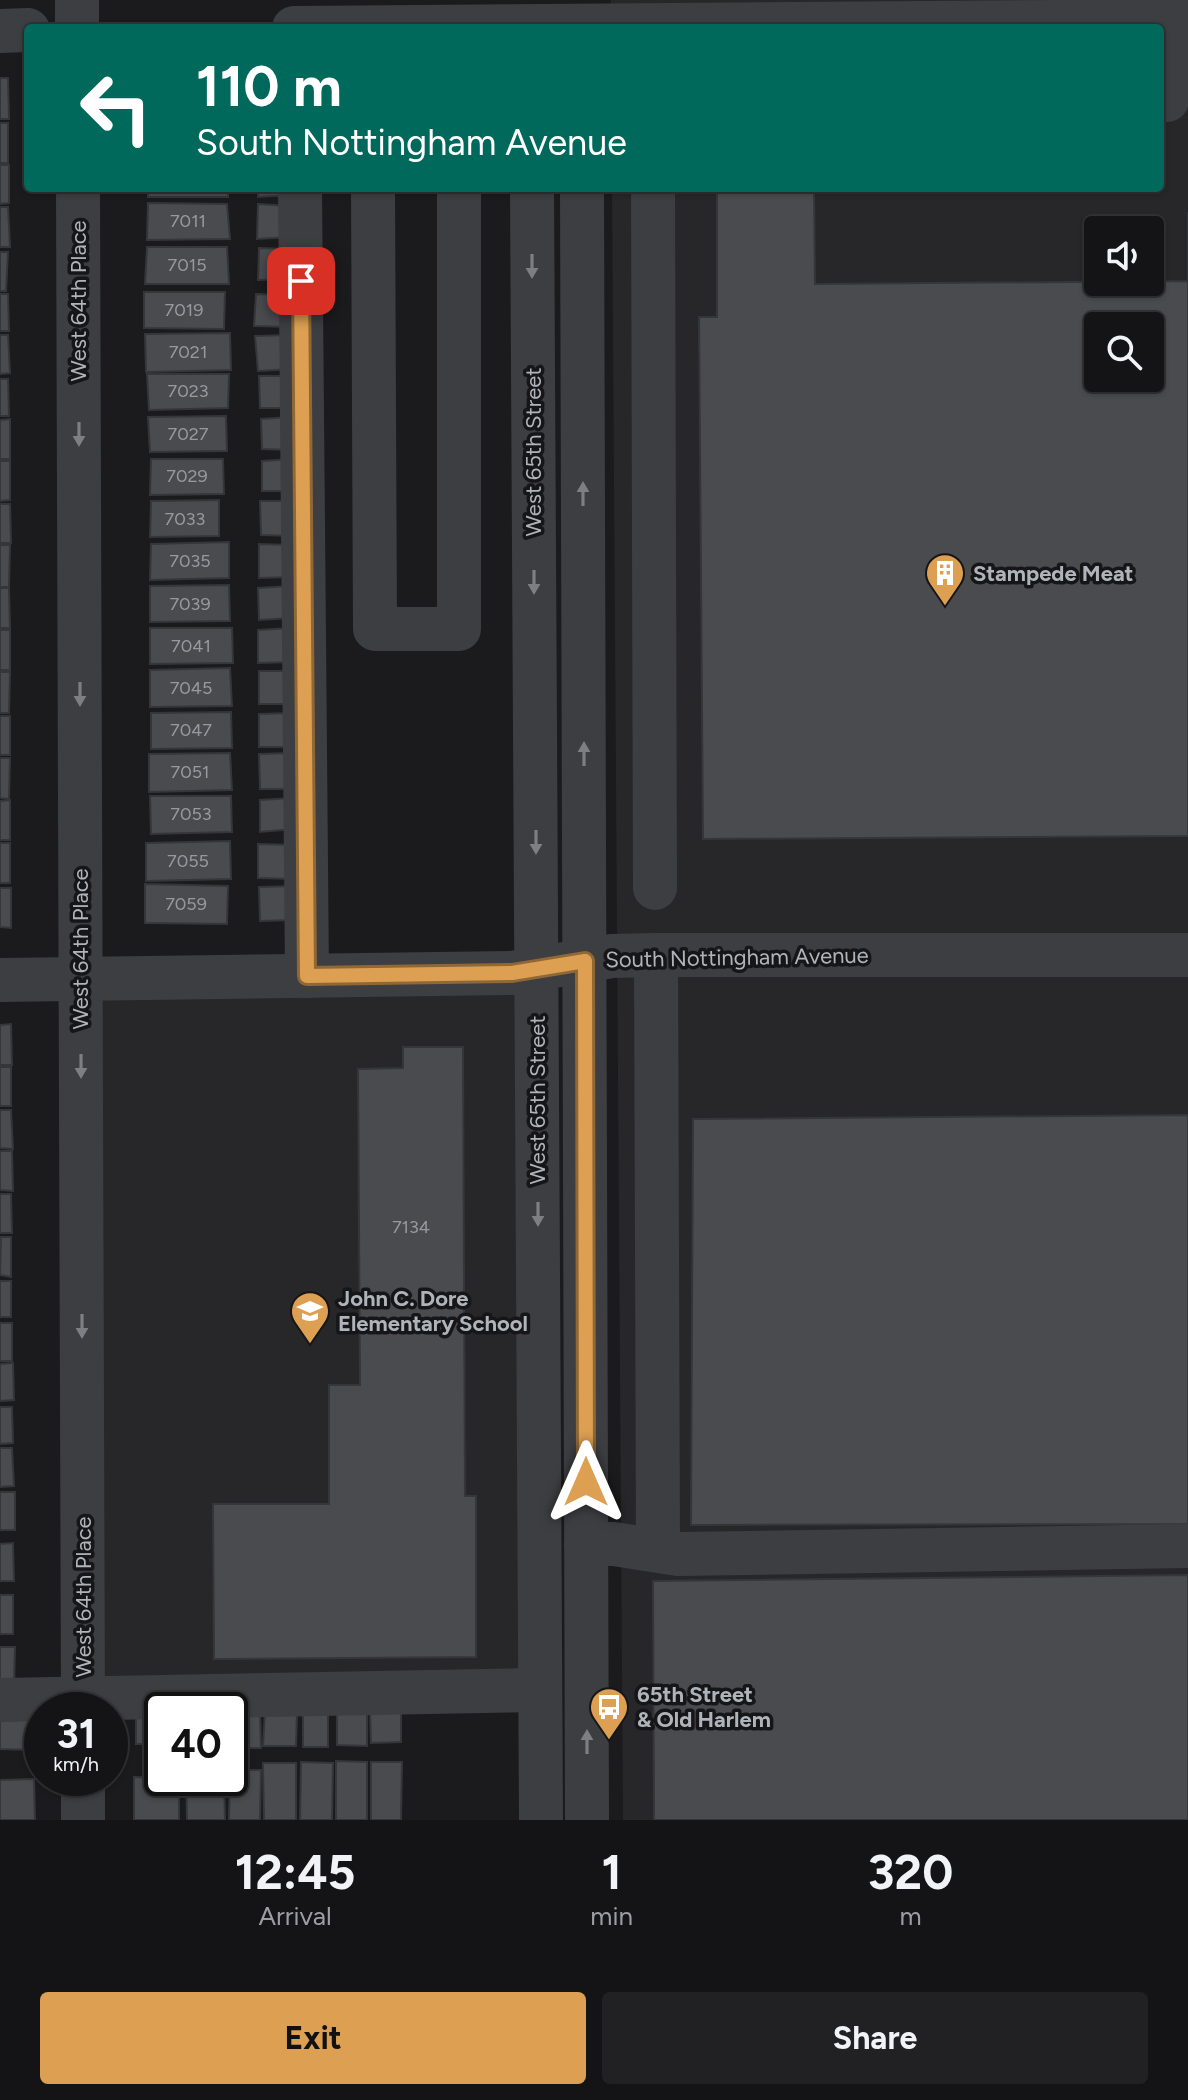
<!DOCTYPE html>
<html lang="en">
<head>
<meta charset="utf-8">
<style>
  body { margin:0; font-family:Figtree,sans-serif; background:#212123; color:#f1f3f6; height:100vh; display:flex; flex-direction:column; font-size:30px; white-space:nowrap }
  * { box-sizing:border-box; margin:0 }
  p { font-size:26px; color:#9d9ea1 }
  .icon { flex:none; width:44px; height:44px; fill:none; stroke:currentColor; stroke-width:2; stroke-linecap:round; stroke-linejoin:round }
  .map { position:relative; height:1820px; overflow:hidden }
  .panel { display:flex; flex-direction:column; background:#141416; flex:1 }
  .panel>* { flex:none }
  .top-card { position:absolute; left:24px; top:24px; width:1140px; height:168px; border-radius:8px; box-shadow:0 2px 6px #0004,0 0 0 2px #333335; background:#00695c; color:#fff; overflow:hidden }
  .controls { position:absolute; left:1084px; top:216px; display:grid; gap:16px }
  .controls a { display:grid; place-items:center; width:80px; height:80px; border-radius:8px; background:#141416; box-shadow:0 2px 6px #0004,0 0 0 2px #333335; font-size:40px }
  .speed { position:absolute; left:24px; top:1692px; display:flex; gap:16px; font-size:40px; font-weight:700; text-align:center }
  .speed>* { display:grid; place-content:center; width:104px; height:104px; border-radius:50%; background:#141416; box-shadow:0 2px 6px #0004,0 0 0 2px #333335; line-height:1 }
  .speed small { font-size:20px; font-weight:400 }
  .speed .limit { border:4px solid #111; border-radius:12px; background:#fff; color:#111 }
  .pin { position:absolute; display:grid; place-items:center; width:68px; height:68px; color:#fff; margin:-34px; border-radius:16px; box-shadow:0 4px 12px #0006 }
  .me { position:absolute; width:88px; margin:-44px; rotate:0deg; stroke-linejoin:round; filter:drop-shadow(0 0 6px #0008) }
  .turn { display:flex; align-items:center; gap:28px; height:168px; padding:0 40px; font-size:36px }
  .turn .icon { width:104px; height:104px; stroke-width:2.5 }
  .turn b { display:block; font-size:56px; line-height:68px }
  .eta { display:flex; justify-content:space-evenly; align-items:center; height:136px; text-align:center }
  .eta b { font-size:48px; font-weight:700; line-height:56px }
  .action { display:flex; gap:16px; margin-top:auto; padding:16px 40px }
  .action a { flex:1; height:92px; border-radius:8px; background:#dda053; color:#111; font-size:32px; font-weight:700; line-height:92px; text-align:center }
  .action a+a { background:#212123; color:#f1f3f6 }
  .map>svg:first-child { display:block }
  .built { fill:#27272a; fill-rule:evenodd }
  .building { fill:#4a4b4f; stroke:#353639; stroke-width:2; fill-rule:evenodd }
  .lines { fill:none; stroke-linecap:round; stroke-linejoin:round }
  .minor { stroke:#3d3e41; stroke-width:44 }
  .oneway { fill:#7c7f84 }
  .route-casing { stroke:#906836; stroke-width:20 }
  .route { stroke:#dda053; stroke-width:14 }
  .labels { text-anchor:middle; stroke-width:7; stroke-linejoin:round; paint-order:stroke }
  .number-label { font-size:18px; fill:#969aa0 }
  .street-label { font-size:22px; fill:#afb4bb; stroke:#161618 }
  .poi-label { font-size:22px; font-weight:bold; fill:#afb4bb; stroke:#161618; text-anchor:start }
</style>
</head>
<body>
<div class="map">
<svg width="1188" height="1820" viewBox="0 0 1188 1820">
  <rect width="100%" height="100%" fill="#1b1b1d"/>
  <!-- built -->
  <g class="built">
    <path d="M611,0H1188V1820H623L612,188H1160V28H611ZM1098,230H1150V282H1098ZM1098,326H1150V378H1098Z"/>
    <path d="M521,994L523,1690L102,1698L94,999Z"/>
  </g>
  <!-- building -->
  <g class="building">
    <path d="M0,78H8L9,119H0Z"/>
    <rect x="0" y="123" width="8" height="40"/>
    <path d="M0,165H9V203L0,204Z"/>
    <rect x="148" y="188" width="80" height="9"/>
    <path d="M258,188H290V195L258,197Z"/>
    <path d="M717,188H814L815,284L1188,281V212V836L703,839L699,317H717ZM1098,326H1150V378H1098Z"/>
    <path d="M148,203L227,204L230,239L147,240Z"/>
    <path d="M258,204L287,206L289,237L257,239Z"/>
    <path d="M0,207H8L10,247H0Z"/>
    <path d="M147,247H227L229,284H145Z"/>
    <path d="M259,248L290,249L291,279L258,280Z"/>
    <path d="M0,252H8L6,291H0Z"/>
    <path d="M144,292H225L224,329L144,328Z"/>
    <path d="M0,294H8L9,331H0Z"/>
    <path d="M256,294L290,295L289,327L254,326Z"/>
    <path d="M230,333L231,370L146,372L145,334Z"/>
    <path d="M0,335H8L10,373L0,374Z"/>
    <path d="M290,335L292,369L258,371L255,336Z"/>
    <path d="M147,374H229L228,408L149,410Z"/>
    <path d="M259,376H292V408H260Z"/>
    <path d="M0,379H8L9,416H0Z"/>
    <path d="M226,416L227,451L150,452L148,417Z"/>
    <path d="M291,417L289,450L262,449L261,419Z"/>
    <path d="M10,419V459H0V420Z"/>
    <path d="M151,459H223L224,494L150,495Z"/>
    <path d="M294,459V491H262V461Z"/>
    <path d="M0,461H10V500L0,501Z"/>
    <path d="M219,500V536L150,537L151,501Z"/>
    <path d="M260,501H292V536L261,535Z"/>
    <path d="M0,504H10L11,543H0Z"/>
    <path d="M229,542V578L150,580L151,544Z"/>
    <path d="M259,544L291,545L290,577L259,578Z"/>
    <path d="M0,545H10L9,587H0Z"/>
    <path d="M229,585L230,621L150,622V586Z"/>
    <path d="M290,586V618L259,620L258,588Z"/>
    <path d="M0,588H9L10,628H0Z"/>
    <path d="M150,628H232L233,663L150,664Z"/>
    <path d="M291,628L290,662L258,663V630Z"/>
    <rect x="0" y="630" width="10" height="40"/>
    <path d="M230,668L232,706L150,707V670Z"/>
    <path d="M259,671H290L291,704H259Z"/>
    <path d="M0,672H10L9,713H0Z"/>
    <path d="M231,712L232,748L151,749V713Z"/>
    <path d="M292,713L291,747H259V714Z"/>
    <rect x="0" y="716" width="10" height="39"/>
    <path d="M230,753L232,790L149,792V754Z"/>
    <path d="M292,753L293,789H260L259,754Z"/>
    <path d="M0,758H10L9,799L0,798Z"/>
    <path d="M150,796H231L232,832L151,834Z"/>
    <path d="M293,798V829L260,832V800Z"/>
    <path d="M10,800V840H0V801Z"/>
    <path d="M230,841L231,879L146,881V843Z"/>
    <rect x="0" y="843" width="10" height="40"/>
    <path d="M258,844L294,845V879L258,878Z"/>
    <path d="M145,884L228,886L227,924L145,923Z"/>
    <path d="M294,886V920L260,921L259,887Z"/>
    <path d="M0,888H11V928L0,927Z"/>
    <path d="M11,1024L12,1065H0V1025Z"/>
    <path d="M403,1047H463L465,1496H476V1657L214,1659L213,1504H329V1385H360L358,1069L403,1068Z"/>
    <rect x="0" y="1067" width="11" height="39"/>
    <path d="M0,1110H11L13,1149L0,1148Z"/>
    <path d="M1188,1115V1524L691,1525L693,1119Z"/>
    <path d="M0,1151H12L13,1191L0,1190Z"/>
    <path d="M0,1194H11L12,1233H0Z"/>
    <path d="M1,1237H11V1277L0,1275Z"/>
    <rect x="0" y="1281" width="11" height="36"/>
    <rect x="0" y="1323" width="12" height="38"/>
    <path d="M13,1363L14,1400L0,1401V1364Z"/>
    <path d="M0,1407H12L13,1443L0,1444Z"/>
    <path d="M0,1448H12L14,1486L0,1487Z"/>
    <rect x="0" y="1492" width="15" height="38"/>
    <path d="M13,1543L14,1581H0V1544Z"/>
    <path d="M1188,1575V1820H654L653,1581Z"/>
    <rect x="0" y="1595" width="13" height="39"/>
    <path d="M0,1647H15L14,1685H0Z"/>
    <path d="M401,1709V1742L371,1743L370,1710Z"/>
    <path d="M162,1712V1744H136V1713Z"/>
    <path d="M230,1712H260L261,1748H230Z"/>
    <path d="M265,1712L297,1713L296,1746H263Z"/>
    <rect x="303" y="1712" width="25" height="35"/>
    <path d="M337,1712H367V1746L337,1745Z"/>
    <path d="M32,1714L33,1750L0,1749V1715Z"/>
    <path d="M336,1761L367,1762V1820H336Z"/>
    <path d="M301,1762L333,1763L332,1820H300Z"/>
    <path d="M371,1762H402L401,1820H371Z"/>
    <path d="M263,1763H296V1820H264Z"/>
    <path d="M230,1770H261L260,1820H229Z"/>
    <path d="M134,1777L179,1778V1820H134Z"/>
    <path d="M186,1778H224L225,1820H187Z"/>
    <path d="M34,1779L35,1820H0V1780Z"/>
  </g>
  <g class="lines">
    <!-- minor -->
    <g class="minor">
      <path d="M77,0V28"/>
      <path d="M294,28L1188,21"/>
      <path d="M0,31L28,30"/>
      <path d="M1167,100L1176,0"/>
      <path d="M78,188L83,1710"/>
      <path d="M300,188L307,976"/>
      <path d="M373,188L375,629H459V188"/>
      <path d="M532,188L541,1820"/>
      <path d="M582,188L587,1820"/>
      <path d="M653,188L655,888"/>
      <path d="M656,955L658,1549"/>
      <path d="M0,980L512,973L612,956L656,955H1188"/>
      <path d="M586,1544H614L678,1554L1188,1546"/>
      <path d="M0,1700L540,1690"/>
      <path d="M83,1778V1820"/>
    </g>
  </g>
  <!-- one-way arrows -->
  <defs><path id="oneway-solid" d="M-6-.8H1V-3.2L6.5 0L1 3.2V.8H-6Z" transform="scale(2)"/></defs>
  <g class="oneway">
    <use href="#oneway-solid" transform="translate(532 266) rotate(90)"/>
    <use href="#oneway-solid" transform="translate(79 434) rotate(90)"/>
    <use href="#oneway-solid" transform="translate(583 494) rotate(-90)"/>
    <use href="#oneway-solid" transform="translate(534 582) rotate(90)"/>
    <use href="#oneway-solid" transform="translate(80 694) rotate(90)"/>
    <use href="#oneway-solid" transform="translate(584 754) rotate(-90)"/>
    <use href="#oneway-solid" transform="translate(536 842) rotate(90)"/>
    <use href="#oneway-solid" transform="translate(81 1066) rotate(90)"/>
    <use href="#oneway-solid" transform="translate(538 1214) rotate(90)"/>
    <use href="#oneway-solid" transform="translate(82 1326) rotate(90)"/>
    <use href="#oneway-solid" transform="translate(587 1742) rotate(-90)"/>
  </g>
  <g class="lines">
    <defs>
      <path id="route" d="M301,281L307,976L512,973L585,961L586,1482"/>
    </defs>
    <!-- route casing -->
    <use href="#route" class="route-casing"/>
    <!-- route -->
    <use href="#route" class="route"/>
  </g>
  <!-- icons -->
  <defs>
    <symbol id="building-pin" viewBox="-11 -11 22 30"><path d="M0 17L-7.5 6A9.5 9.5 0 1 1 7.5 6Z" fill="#dda053" stroke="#161618"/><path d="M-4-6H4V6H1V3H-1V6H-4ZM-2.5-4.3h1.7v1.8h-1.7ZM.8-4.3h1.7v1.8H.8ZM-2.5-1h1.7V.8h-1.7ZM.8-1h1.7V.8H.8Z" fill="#fff"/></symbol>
    <symbol id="school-pin" viewBox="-11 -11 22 30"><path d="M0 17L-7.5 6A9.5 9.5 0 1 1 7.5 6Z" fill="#dda053" stroke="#161618"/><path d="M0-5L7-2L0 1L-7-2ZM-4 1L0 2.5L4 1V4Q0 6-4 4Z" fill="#fff"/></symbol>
    <symbol id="bus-pin" viewBox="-11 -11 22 30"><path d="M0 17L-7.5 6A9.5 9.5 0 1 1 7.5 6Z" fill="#dda053" stroke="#161618"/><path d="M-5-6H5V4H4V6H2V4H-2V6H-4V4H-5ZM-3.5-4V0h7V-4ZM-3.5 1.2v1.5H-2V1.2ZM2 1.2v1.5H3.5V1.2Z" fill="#fff"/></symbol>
  </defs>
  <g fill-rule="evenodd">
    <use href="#building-pin" x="923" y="551" width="44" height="60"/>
    <use href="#school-pin" x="288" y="1289" width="44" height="60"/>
    <use href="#bus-pin" x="587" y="1685" width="44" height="60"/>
  </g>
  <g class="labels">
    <!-- number labels -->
    <g class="number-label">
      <text x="188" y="227">7011</text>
      <text x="187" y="271">7015</text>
      <text x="184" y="316">7019</text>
      <text x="188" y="358">7021</text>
      <text x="188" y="397">7023</text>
      <text x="188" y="440">7027</text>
      <text x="187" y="482">7029</text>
      <text x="185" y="525">7033</text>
      <text x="190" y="567">7035</text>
      <text x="190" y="610">7039</text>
      <text x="191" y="652">7041</text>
      <text x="191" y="694">7045</text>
      <text x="191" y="736">7047</text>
      <text x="190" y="778">7051</text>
      <text x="191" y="820">7053</text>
      <text x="188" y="867">7055</text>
      <text x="186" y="910">7059</text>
      <text x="411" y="1233">7134</text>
    </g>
    <!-- street labels -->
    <g class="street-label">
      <text transform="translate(78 301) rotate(-90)" y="8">West 64th Place</text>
      <text transform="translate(533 452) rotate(-90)" y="8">West 65th Street</text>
      <text transform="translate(80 949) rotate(-90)" y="8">West 64th Place</text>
      <text transform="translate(737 957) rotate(-1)" y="8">South Nottingham Avenue</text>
      <text transform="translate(537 1100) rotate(-90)" y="8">West 65th Street</text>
      <text transform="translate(83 1597) rotate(-90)" y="8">West 64th Place</text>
    </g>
    <!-- poi labels -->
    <g class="poi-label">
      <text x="973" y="581">Stampede Meat</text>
      <text x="338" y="1306">John C. Dore<tspan x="338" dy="25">Elementary School</tspan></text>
      <text x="637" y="1702">65th Street<tspan x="637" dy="25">&amp; Old Harlem</tspan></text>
    </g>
  </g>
</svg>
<div class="controls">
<a><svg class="icon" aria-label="sound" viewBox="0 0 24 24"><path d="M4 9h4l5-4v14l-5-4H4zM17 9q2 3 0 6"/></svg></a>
<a><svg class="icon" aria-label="search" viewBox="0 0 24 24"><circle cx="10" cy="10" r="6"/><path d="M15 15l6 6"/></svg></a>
</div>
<div class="speed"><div>31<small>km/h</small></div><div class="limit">40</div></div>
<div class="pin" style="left:301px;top:281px;background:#d93025"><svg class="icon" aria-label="arrive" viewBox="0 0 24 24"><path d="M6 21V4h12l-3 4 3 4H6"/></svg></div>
<svg class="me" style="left:586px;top:1482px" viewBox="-20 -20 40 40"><path d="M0-17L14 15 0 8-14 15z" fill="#dda053" stroke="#fff" stroke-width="4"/></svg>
<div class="top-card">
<div class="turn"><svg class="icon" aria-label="left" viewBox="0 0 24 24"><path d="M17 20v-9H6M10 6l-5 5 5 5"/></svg><div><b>110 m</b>South Nottingham Avenue</div></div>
</div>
</div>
<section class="panel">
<div class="eta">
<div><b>12:45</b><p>Arrival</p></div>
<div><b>1</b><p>min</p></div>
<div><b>320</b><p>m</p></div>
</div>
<div class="action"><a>Exit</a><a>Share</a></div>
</section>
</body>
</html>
